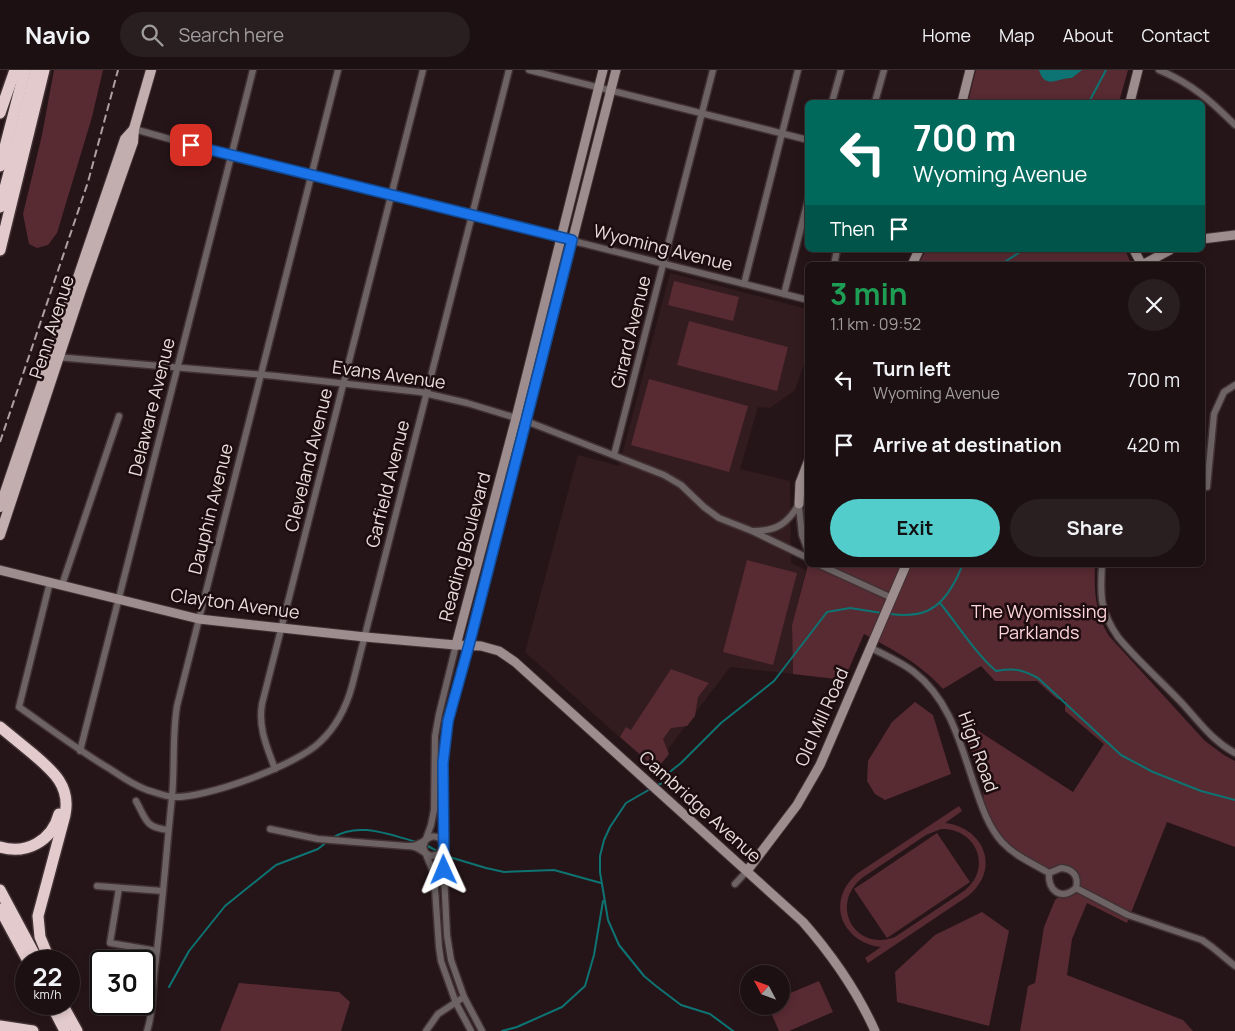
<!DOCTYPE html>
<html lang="en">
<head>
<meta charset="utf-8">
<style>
  body { margin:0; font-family:Manrope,sans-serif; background:#291e20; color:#f1f3f6; height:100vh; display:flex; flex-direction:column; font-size:19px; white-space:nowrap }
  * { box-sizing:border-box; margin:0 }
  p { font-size:16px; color:#a09d9f }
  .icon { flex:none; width:28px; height:28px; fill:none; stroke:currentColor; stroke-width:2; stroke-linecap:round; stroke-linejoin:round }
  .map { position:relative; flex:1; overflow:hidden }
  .side { position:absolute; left:805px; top:192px; width:400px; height:305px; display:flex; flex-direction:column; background:#1c1012; border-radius:8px; box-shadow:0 2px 8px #0003,0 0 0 1px #3a3032 }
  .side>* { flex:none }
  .guide { position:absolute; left:805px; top:30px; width:400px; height:152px; border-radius:8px; box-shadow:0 2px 8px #0003,0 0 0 1px #3a3032; background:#00695c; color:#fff; overflow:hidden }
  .needle { width:32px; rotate:311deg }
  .buttons { position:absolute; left:740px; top:895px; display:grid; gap:10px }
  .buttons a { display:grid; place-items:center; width:50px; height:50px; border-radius:50%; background:#1c1012; box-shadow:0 2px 8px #0003,0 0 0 1px #3a3032; font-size:25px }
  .speed { position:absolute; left:15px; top:880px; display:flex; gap:10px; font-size:25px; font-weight:700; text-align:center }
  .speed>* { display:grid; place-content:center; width:65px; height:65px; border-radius:50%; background:#1c1012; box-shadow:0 2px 8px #0003,0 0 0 1px #3a3032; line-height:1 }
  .speed small { font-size:12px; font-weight:400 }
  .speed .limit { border:2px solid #111; border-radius:8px; background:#fff; color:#111 }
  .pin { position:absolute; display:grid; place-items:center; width:42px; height:42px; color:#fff; margin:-21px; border-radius:10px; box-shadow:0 2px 8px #0006 }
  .me { position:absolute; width:55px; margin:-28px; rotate:359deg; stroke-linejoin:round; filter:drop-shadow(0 0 4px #0008) }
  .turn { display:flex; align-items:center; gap:18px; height:105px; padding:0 25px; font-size:22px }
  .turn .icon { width:65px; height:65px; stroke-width:2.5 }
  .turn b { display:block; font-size:35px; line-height:42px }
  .then { display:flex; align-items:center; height:48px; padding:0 25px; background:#0003; gap:10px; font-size:19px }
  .round { display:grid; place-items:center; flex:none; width:52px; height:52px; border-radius:26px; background:#291e20 }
  .headline { display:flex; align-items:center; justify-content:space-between; height:85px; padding:0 25px }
  h1 { font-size:30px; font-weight:700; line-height:38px; color:#1e9e55 }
  .button { display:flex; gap:10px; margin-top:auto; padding:10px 25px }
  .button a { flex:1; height:58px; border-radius:30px; background:#53cdcb; color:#111; font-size:20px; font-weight:700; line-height:58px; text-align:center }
  .button a+a { background:#291e20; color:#f1f3f6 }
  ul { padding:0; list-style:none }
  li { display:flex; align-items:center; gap:15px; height:65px; padding:0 25px }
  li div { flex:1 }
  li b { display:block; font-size:19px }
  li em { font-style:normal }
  header { display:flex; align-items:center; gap:30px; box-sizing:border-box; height:70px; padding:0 25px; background:#1c1012; border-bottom:1px solid #3a3032 }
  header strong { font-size:24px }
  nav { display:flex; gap:28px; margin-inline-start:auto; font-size:18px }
  .search { width:350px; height:45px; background:#291e20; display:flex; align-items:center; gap:12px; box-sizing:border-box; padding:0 18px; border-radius:28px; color:#a09d9f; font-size:19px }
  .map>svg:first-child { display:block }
  .built { fill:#331c1f }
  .green { fill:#582a32; fill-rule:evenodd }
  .water { fill:#0d7473 }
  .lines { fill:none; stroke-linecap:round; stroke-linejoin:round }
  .stream { stroke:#0d7473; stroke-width:2 }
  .street-casing { stroke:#413134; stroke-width:9 }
  .secondary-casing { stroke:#413134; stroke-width:11 }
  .primary-casing { stroke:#413134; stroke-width:12 }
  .highway-casing { stroke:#413134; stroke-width:14 }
  .street { stroke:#6d6364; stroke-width:6 }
  .secondary { stroke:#9d8d8e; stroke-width:9 }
  .primary { stroke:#c2adaf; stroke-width:10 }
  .highway { stroke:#e3cbcd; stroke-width:11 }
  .rail { stroke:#aea0a2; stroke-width:2; stroke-dasharray:8 4; stroke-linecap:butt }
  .route-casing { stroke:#114b97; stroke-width:12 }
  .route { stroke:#1a73e8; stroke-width:9 }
  .labels { text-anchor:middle; stroke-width:5; stroke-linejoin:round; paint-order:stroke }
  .street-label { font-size:18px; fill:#e9dcdd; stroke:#1c0c0f }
  .park-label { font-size:18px; fill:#fdd4d9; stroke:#1c0c0f }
</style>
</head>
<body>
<header>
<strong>Navio</strong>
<div class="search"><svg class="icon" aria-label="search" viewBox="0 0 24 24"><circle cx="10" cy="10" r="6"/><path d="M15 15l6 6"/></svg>Search here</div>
<nav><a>Home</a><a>Map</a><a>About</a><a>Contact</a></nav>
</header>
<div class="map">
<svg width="1235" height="961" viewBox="0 0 1235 961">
  <rect width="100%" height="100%" fill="#261518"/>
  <!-- built -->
  <path class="built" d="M670,203L807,239V285L795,320L770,338L758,337L740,399L790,411L791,493L806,500L792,555L793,604L730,597L654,698L525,582L578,385L619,396Z"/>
  <!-- green -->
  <g class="green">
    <path d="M54,0H103L92,47L57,163L48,175L37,178L29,174L23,144L42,65Z"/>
    <path d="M976,0H1128L1119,32H968Z"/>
    <path d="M926,180H1125L1130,191L1126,195H918Z"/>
    <path d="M674,211L739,227L733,251L668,235Z"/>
    <path d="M689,251L788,277L777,321L677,295Z"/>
    <path d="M649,309L748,336L729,402L631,375Z"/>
    <path d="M747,490L797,503L773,595L723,582Z"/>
    <path d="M808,495H1095C1094,521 1095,543 1109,566L1205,671L1224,685L1235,691V777L1167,752L1127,853L1087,833L1072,869L1067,905L1183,950L1193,961H1020L1028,916L1035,913L1044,857L1055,830L1077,814L1068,798L1049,803L1007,777L984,742L983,715L960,649L1073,722L1104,674L1065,641V630L1057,629L1037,611H995L981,596L943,619C917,591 896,582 864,564L844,610L793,604L792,555Z"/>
    <path d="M671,599L709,613L698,627L695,646L687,656L671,658L663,669L669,684L661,694L655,697L620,667L626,657L631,660Z"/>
    <path d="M915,632L933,645L951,704L885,730L875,724L867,711L868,691L892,652Z"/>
    <path d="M959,736L962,741L945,753C985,758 1001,800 968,826L868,893L865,888L881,877C841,872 825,830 858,803ZM941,759C977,758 993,799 964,821L895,867C855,882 829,835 862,808L926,765Z"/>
    <path d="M937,763L970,812L887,868L854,819Z"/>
    <path d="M982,842L1009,861L989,956L897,932L895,902L935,865Z"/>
    <path d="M819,911L833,942L789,961H779L768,936H781V927Z"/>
    <path d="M239,913L339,922L350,932L341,961H220Z"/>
  </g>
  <!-- water -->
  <path class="water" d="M1039,0H1082L1072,8C1059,7 1045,21 1039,0Z"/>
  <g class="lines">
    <!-- stream -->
    <g class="stream">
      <path d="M1089,32L1106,0"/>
      <path d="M1000,195L1023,180"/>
      <path d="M940,533C958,555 975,583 996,601C1015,598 1021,599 1038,608L1121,685L1153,702L1201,721L1235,730"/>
      <path d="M890,544C921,548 939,541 954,513C958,507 959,501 963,495"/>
      <path d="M656,716L662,713L671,701L681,693L721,653L774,611L827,542L850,538L882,543"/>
      <path d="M652,718L626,733L610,757L604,770L600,786V802L608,850L619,875L644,906L656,916L681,935L710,944L733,961"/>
      <path d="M332,768C359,751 389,765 417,772"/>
      <path d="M426,775L437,781"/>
      <path d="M446,786L486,798L504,802L554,800L601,813"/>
      <path d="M169,917L189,881L225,836L276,795L318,779L328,771"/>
      <path d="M502,961L517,957L562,937L585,916L594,885L603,831"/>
    </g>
    <defs>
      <g id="street">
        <path d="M529,0L808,70"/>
        <path d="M1159,0C1191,13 1211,31 1235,55"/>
        <path d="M832,32L841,0"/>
        <path d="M875,32L884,0"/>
        <path d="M134,59L191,75L808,230"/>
        <path d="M834,195L837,180"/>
        <path d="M744,214L798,0"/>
        <path d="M784,224L808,130"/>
        <path d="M56,287L276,306L420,322L467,333L526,351L664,405L681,415L704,437L719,448L752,461L808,488"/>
        <path d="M614,385L713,0"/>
        <path d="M1207,417L1214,344L1224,322L1235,315"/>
        <path d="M799,436L802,465L808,481"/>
        <path d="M754,461C777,461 788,453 799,434"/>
        <path d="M820,495L892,528"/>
        <path d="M1102,495C1100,526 1100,541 1118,567C1137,590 1159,609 1180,631C1198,650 1211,670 1235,683"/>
        <path d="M50,512L19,637C49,658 78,680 110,699C122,707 133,715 147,720C154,722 164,726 172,727C205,729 297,695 320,672C337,656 346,638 352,616L509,0"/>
        <path d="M62,515L119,346"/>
        <path d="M456,575L439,644L435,666L434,740L431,755L423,777L434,804L439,877L441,891L456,933L471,961"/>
        <path d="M469,575L448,651L445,672L443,784L447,865L451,890L464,927L482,961"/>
        <path d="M871,578C885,585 901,592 914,602C950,630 960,673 974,714C981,734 987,755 1002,772C1015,786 1032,793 1049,803"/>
        <path d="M80,681L253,0"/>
        <path d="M275,699C267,677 258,658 262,634L423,0"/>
        <path d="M136,731C147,751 145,757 168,760"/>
        <path d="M270,759L318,769L406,776C419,776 420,781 431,786L439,784L443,776L441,769C431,762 427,771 418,774C415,776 410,776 406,776"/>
        <path d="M1061,798C1073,799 1079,806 1076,818C1061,831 1048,821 1049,803Z"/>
        <path d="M735,814L747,801"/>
        <path d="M97,816L163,821"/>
        <path d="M119,818L110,873L157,881"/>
        <path d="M1076,818L1128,845L1202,870L1212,877L1235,896"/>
        <path d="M147,961C154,941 152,919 155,897C162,841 166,784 172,727C175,697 172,666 177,636L338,0"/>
        <path d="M426,961L438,944L464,927"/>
      </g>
      <g id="secondary">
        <path d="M962,32L970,0"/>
        <path d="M1130,32L1138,0"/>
        <path d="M1202,169L1235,165"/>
        <path d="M1134,180L1142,195"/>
        <path d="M912,195L919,180"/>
        <path d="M1142,195L1170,180"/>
        <path d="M799,434L800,413L808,392"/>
        <path d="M0,500L199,549L365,567L456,575L481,576L499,581L515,592L803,852C832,885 857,921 875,961"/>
        <path d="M456,575L516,348L603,0"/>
        <path d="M469,575L616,0"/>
        <path d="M747,801L797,735L820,695L906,495"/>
      </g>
      <g id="primary">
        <path d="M0,437L125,69L134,59"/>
        <path d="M0,465L81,220L133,72L134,59L151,0"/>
      </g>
      <g id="highway">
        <path d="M0,43L15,0"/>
        <path d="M0,96L25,0"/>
        <path d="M0,137L36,0"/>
        <path d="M0,180L44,0"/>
        <path d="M0,657C11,666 22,675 33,684C53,701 71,716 65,745L38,846L40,867L50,891"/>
        <path d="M0,777C26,785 52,771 59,744"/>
        <path d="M0,820L38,891"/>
        <path d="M0,839L28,891"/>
        <path d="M51,934L65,961"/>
        <path d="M62,934L77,961"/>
        <path d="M0,956L33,961"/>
      </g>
    </defs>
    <!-- street casing -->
    <use href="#street" class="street-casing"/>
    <!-- secondary casing -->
    <use href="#secondary" class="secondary-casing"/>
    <!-- primary casing -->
    <use href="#primary" class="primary-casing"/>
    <!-- highway casing -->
    <use href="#highway" class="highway-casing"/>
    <!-- street -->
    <use href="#street" class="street"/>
    <!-- secondary -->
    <use href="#secondary" class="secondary"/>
    <!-- primary -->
    <use href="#primary" class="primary"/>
    <!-- highway -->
    <use href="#highway" class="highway"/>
    <!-- rail -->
    <path class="rail" d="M0,372L88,112L118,0"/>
  </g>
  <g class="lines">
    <defs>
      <path id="route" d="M191,75L572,170L469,575L448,651L443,693L444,800"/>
    </defs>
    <!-- route casing -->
    <use href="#route" class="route-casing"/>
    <!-- route -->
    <use href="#route" class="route"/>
  </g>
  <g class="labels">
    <!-- street labels -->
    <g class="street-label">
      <text transform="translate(663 178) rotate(14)" y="6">Wyoming Avenue</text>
      <text transform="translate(52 257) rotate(-72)" y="6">Penn Avenue</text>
      <text transform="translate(631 262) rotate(-76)" y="6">Girard Avenue</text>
      <text transform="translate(389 305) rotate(8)" y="6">Evans Avenue</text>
      <text transform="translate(152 337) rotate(-76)" y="6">Delaware Avenue</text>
      <text transform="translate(309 390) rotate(-76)" y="6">Cleveland Avenue</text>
      <text transform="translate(388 414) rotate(-76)" y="6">Garfield Avenue</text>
      <text transform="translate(211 439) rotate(-76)" y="6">Dauphin Avenue</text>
      <text transform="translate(465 477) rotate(-75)" y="6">Reading Boulevard</text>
      <text transform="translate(235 534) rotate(8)" y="6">Clayton Avenue</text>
      <text transform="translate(822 647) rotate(-66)" y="6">Old Mill Road</text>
      <text transform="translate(978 682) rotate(70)" y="6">High Road</text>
      <text transform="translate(700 737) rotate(42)" y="6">Cambridge Avenue</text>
    </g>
    <!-- park labels -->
    <g class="park-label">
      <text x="1039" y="548">The Wyomissing<tspan x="1039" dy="21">Parklands</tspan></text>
    </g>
  </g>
</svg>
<div class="buttons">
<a><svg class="needle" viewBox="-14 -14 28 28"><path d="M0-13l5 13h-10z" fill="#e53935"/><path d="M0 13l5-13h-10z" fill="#a09d9f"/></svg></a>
</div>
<div class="speed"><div>22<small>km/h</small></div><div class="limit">30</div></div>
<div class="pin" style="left:191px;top:75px;background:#d93025"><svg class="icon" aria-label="arrive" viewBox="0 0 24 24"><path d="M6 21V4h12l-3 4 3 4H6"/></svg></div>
<svg class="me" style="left:444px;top:800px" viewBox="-20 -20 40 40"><path d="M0-17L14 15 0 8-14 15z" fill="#1a73e8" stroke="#fff" stroke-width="4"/></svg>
<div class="guide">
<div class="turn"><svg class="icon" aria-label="left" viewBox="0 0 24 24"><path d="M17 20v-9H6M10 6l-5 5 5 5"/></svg><div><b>700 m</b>Wyoming Avenue</div></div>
<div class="then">Then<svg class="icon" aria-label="arrive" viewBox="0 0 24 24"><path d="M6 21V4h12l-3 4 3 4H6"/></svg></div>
</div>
<section class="side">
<div class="headline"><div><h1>3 min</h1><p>1.1 km · 09:52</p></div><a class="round"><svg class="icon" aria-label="close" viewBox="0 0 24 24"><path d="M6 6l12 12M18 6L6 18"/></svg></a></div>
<ul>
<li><svg class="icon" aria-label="left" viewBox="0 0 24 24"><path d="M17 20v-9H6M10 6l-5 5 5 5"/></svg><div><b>Turn left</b><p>Wyoming Avenue</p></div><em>700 m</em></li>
<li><svg class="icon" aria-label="arrive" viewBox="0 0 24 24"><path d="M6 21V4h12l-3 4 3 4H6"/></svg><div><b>Arrive at destination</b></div><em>420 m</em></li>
</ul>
<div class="button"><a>Exit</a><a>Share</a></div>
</section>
</div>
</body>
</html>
